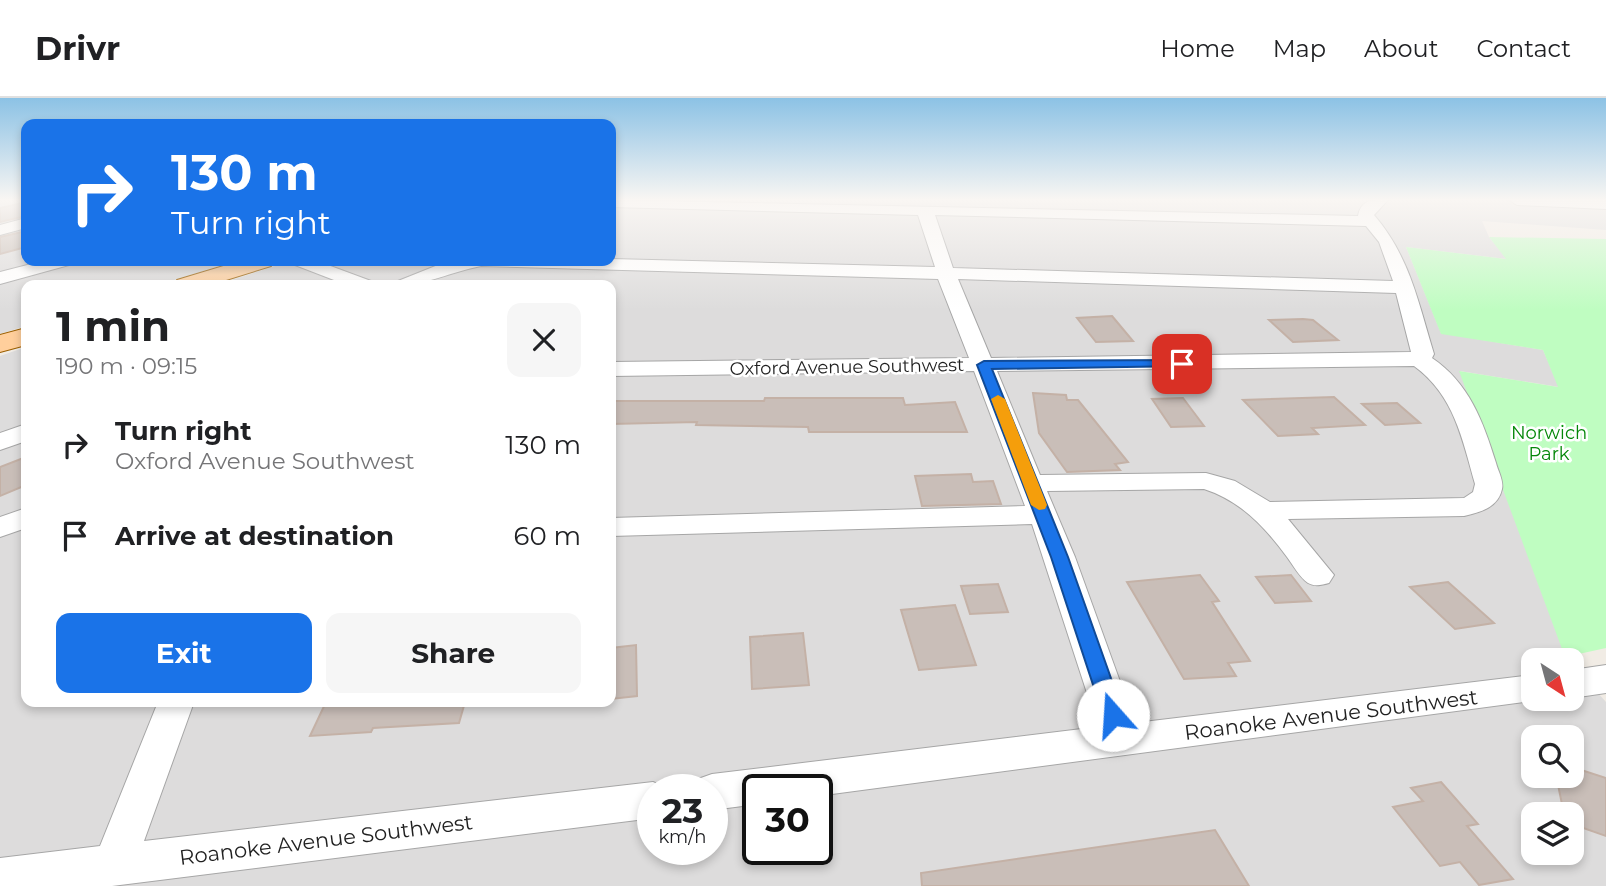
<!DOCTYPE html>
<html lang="en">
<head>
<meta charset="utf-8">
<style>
  body { margin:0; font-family:Montserrat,sans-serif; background:#f6f6f6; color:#202124; height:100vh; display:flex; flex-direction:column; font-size:26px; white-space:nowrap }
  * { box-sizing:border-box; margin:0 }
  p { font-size:23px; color:#757577 }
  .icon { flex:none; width:38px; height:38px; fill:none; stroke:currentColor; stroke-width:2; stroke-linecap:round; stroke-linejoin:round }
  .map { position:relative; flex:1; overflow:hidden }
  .side { position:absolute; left:21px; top:182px; width:595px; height:427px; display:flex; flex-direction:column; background:#fff; border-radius:14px; box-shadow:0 4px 10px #0003 }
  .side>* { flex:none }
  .banner { position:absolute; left:21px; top:21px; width:595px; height:147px; border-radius:14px; box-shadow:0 4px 10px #0003; background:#1a73e8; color:#fff; overflow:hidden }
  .needle { width:46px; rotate:144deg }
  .buttons { position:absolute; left:1521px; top:550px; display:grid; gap:14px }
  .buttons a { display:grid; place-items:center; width:63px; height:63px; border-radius:14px; background:#fff; box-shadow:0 4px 10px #0003; font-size:35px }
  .speed { position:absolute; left:637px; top:676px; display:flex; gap:14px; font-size:35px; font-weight:700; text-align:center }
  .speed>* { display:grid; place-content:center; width:91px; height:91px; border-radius:50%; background:#fff; box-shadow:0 4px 10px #0003; line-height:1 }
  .speed small { font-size:18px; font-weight:400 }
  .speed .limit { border:4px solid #111; border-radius:10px; background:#fff; color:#111 }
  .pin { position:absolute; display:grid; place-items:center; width:60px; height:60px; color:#fff; margin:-30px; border-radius:14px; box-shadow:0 4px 10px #0006 }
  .me { position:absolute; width:77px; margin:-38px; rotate:341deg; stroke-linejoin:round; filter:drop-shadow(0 0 5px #0008) }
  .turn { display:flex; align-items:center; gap:24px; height:147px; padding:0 35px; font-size:32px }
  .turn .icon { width:91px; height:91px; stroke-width:2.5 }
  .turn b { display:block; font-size:49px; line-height:60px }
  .round { display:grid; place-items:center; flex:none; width:74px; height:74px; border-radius:14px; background:#f6f6f6 }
  .headline { display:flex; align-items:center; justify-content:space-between; height:119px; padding:0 35px }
  h1 { font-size:42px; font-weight:700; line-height:52px }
  .primary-button { display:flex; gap:14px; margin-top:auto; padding:14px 35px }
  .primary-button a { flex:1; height:80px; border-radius:14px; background:#1a73e8; color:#fff; font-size:28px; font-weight:700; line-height:80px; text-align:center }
  .primary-button a+a { background:#f6f6f6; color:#202124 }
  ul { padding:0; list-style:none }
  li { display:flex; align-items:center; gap:21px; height:91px; padding:0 35px }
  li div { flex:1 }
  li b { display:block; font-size:26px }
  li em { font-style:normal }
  header { display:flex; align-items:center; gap:42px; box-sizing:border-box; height:98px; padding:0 35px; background:#fff; border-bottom:2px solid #e0e0e0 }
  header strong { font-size:33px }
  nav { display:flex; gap:38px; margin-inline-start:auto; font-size:24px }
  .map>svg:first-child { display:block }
  .residential { fill:#dddcdc; fill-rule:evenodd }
  .park { fill:#bffdc1 }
  .building { fill:#c9beb8; stroke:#c4b1a6; stroke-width:2 }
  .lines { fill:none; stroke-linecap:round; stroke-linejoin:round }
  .minor-casing { stroke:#a6a6a6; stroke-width:2 }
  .major-casing { stroke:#9b5f00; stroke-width:2 }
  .minor { fill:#fff; fill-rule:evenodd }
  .major { fill:#ffcf9c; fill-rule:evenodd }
  .route { fill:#1a73e8; stroke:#114b97; stroke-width:2 }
  .slow { fill:#f59e0b }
  .labels { text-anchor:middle; stroke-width:5; stroke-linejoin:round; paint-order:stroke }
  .street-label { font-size:18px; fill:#1f1f1f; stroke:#fff }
  .park-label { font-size:18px; fill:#048708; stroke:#fff }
  .near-street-label { font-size:21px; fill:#1f1f1f; stroke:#fff }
</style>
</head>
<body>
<header>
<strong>Drivr</strong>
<nav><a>Home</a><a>Map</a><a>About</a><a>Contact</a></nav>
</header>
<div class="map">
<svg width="1606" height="788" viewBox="0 0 1606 788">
  <rect width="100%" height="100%" fill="#f1ece5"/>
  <!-- residential -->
  <g class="residential">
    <path d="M0,102H26V163H236L158,187H26V228L0,236Z"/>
    <path d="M611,102H1606V132L1482,123L1489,139L1507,161L1406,149L1441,235L1543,252L1559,289L1460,273L1568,562H1533V600H1572V566L1606,604V788H0V258L26,249V604H611V187H216L291,163H611ZM1533,639H1572V677H1533ZM653,691H712V751H653ZM758,691H817V751H758ZM1533,716H1572V754H1533Z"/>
  </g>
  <!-- park -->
  <path class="park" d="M1489,139L1606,141V550L1565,559L1459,273L1558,289L1543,252L1441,236L1406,149L1506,161Z"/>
  <!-- building -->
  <g class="building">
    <path d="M26,104V118L0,124V110Z"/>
    <path d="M26,133V149L0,156V139Z"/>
    <path d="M1112,218L1133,243L1096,244L1077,220Z"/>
    <path d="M1303,221L1313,222L1338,242L1293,244L1269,222Z"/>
    <path d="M1033,295L1066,297L1067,302H1078L1128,364L1115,366L1120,372L1067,374L1039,335Z"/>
    <path d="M1334,299L1365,327L1312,330L1318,336L1278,338L1243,302Z"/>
    <path d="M765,300H903L905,307L955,304L967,334H809L808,329L696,327L697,324L611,326V303H764Z"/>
    <path d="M1183,300L1204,328L1171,329L1152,301Z"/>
    <path d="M1397,305L1420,325L1385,327L1362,306Z"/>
    <path d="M26,359V387L0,398V369Z"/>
    <path d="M971,376L973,384L993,383L1001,406L922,408L915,378Z"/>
    <path d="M1200,477L1219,503L1212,504L1250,563L1228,565L1236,578L1184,581L1127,484Z"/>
    <path d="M1291,477L1311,503L1275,505L1256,479Z"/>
    <path d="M1448,484L1494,525L1455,531L1410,489Z"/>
    <path d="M998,486L1008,514L970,516L961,488Z"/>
    <path d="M955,507L976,567L919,572L901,512Z"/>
    <path d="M803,535L809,587L752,591L750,539Z"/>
    <path d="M636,547L637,598L611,601V550Z"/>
    <path d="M326,604H465L459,625L373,630L371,634L310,638Z"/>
    <path d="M1572,669L1606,680V738L1572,726V716H1564L1556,677H1572Z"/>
    <path d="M1441,684L1478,726L1467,728L1513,781L1479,787L1460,764L1440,768L1393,709L1423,703L1411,690Z"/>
    <path d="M1215,732L1249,788H922L921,775Z"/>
  </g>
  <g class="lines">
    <defs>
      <g id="minor">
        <path d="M611,102L1358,118C1361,101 1373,102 1388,102L1374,117C1410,159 1418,204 1434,256L1432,260C1469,285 1483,323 1496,365C1498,373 1504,383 1502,391C1498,410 1480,414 1464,418L1288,421L1334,477L1329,485C1322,487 1315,489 1308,485C1300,480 1293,467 1287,459C1265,429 1241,403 1204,391L1047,393L1075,459L1135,625L1533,577V600L1546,601L817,698V691H758V706L712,712V691H693L698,681L712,676L1098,629L1032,426L611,438V420L1025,408L974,273L611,278V264L969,260L938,181L481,168C450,174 425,188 395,187L398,183L448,163L611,161L935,169L918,117L611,109ZM935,117L1366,128L1379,144L1393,183L953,170ZM958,181L1396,195L1411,254L991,260ZM1414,268C1454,297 1462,340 1475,386L1473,394L1464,400L1270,404L1235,383L1206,375L1040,377L997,273Z"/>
        <path d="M1509,102H1606V111L1517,107Z"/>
        <path d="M26,120V130L0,137V127Z"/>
        <path d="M43,163H72L69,167L0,186V174Z"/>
        <path d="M292,163H317L371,183L374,187H347L295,167Z"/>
        <path d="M26,326V343L0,352V335Z"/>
        <path d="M26,410V430L0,439V419Z"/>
        <path d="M1606,567V595L1572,600V572Z"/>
        <path d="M158,604H194L144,743L653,684L668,691H653V720L112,788H0V760L100,748Z"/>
      </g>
      <g id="major">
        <path d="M240,163H274L271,168L210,187H174L177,182Z"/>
        <path d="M26,230V247L0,254V237Z"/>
      </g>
    </defs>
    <!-- minor casing -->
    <use href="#minor" class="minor-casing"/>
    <!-- major casing -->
    <use href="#major" class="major-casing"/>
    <!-- minor -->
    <use href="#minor" class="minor"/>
    <!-- major -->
    <use href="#major" class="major"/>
  </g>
  <!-- sky -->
  <linearGradient id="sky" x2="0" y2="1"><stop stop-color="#8cc2e5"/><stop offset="0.48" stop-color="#f9f6f3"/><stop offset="1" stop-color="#f9f6f3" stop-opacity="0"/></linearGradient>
  <rect width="1606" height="212" fill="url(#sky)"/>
  <!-- route -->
  <path class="route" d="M1182,262L1187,263V268L992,271L1068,459L1124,617L1121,623L1113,625L1106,623L1103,617L1051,459L977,267L984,263Z"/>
  <!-- slow -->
  <path class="slow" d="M998,297L1005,301L1047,407L1045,411L1039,412L1031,407L991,301Z"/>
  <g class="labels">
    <!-- street labels -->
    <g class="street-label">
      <text transform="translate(847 269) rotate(-1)" y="6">Oxford Avenue Southwest</text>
    </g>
    <!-- park labels -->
    <g class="park-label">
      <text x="1549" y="341">Norwich<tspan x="1549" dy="21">Park</tspan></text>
    </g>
    <!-- near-street labels -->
    <g class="near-street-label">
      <text transform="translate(1331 617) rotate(-7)" y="7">Roanoke Avenue Southwest</text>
      <text transform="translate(326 742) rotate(-7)" y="7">Roanoke Avenue Southwest</text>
    </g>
  </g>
</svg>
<div class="buttons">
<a><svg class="needle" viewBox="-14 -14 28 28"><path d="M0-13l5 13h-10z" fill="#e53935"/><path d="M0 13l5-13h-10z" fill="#757577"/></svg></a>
<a><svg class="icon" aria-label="search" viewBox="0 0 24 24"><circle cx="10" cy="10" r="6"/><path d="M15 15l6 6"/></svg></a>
<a><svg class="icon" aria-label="layers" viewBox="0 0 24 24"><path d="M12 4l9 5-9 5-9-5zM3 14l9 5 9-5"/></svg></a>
</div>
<div class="speed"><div>23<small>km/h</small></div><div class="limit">30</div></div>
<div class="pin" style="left:1182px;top:266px;background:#d93025"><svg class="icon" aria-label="arrive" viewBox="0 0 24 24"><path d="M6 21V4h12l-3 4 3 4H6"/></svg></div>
<svg class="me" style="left:1113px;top:617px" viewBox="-20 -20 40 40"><circle r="19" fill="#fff"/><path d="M0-13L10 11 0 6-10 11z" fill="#1a73e8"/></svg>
<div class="banner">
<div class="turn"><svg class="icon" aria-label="right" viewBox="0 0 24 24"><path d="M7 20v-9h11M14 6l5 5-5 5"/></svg><div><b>130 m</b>Turn right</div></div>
</div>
<section class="side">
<div class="headline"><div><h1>1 min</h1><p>190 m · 09:15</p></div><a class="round"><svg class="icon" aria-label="close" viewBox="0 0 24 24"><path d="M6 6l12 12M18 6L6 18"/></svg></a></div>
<ul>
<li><svg class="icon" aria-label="right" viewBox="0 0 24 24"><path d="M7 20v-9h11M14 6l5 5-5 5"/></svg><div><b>Turn right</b><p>Oxford Avenue Southwest</p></div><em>130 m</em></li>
<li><svg class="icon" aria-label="arrive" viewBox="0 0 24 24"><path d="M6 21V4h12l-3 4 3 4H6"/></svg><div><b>Arrive at destination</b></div><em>60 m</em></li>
</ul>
<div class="primary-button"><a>Exit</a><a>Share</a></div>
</section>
</div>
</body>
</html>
